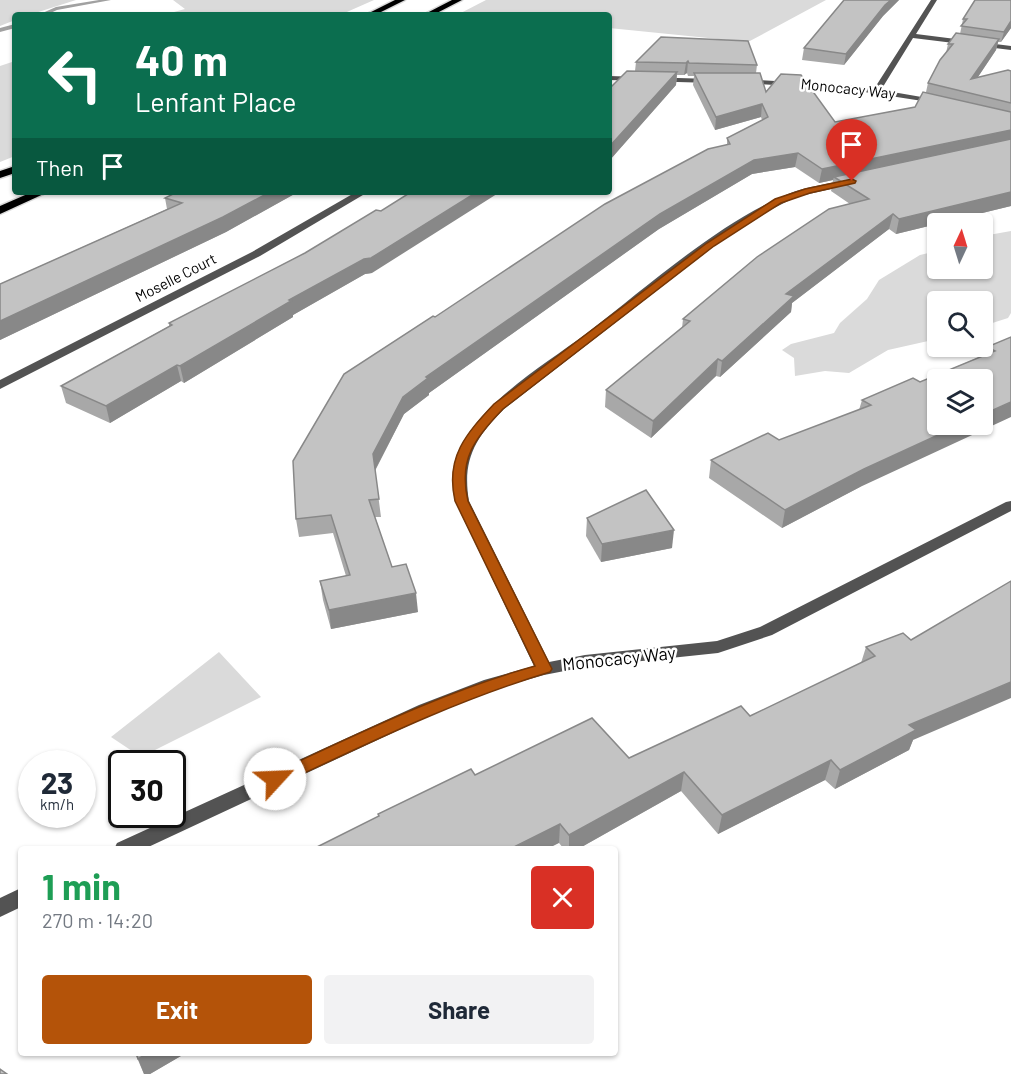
<!DOCTYPE html>
<html lang="en">
<head>
<meta charset="utf-8">
<style>
  body { margin:0; font-family:Barlow,sans-serif; background:#f2f2f3; color:#1f2937; height:100vh; display:flex; flex-direction:column; font-size:22px; white-space:nowrap }
  * { box-sizing:border-box; margin:0 }
  p { font-size:20px; color:#747a83 }
  .icon { flex:none; width:33px; height:33px; fill:none; stroke:currentColor; stroke-width:2; stroke-linecap:round; stroke-linejoin:round }
  .map { position:relative; flex:1; overflow:hidden }
  .side { position:absolute; left:18px; top:846px; width:600px; height:210px; display:flex; flex-direction:column; background:#fff; border-radius:6px; box-shadow:0 2px 4px #0004 }
  .side>* { flex:none }
  .guide { position:absolute; left:12px; top:12px; width:600px; height:183px; border-radius:6px; box-shadow:0 2px 4px #0004; background:#0b6e4f; color:#fff; overflow:hidden }
  .needle { width:39px; rotate:4deg }
  .fabs { position:absolute; left:927px; top:213px; display:grid; gap:12px }
  .fabs a { display:grid; place-items:center; width:66px; height:66px; border-radius:6px; background:#fff; box-shadow:0 2px 4px #0004; font-size:30px }
  .speed { position:absolute; left:18px; top:750px; display:flex; gap:12px; font-size:30px; font-weight:700; text-align:center }
  .speed>* { display:grid; place-content:center; width:78px; height:78px; border-radius:50%; background:#fff; box-shadow:0 2px 4px #0004; line-height:1 }
  .speed small { font-size:15px; font-weight:400 }
  .speed .limit { border:3px solid #111; border-radius:9px; background:#fff; color:#111 }
  .pin { position:absolute; display:grid; place-items:center; width:51px; height:51px; color:#fff; margin:-62px -26px; border-radius:50% 50% 50% 0; rotate:-45deg; box-shadow:0 0 6px #0007 }
  .pin .icon { rotate:45deg }
  .me { position:absolute; width:66px; margin:-33px; rotate:65deg; stroke-linejoin:round; filter:drop-shadow(0 0 4px #0008) }
  .turn { display:flex; align-items:center; gap:21px; height:126px; padding:0 24px; font-size:27px }
  .turn .icon { width:78px; height:78px; stroke-width:2.5 }
  .turn b { display:block; font-size:42px; line-height:51px }
  .then { display:flex; align-items:center; height:57px; padding:0 24px; background:#0003; gap:12px; font-size:22px }
  .round { display:grid; place-items:center; flex:none; width:63px; height:63px; border-radius:6px; background:#f2f2f3 }
  .head { display:flex; align-items:center; justify-content:space-between; height:102px; padding:0 24px }
  h1 { font-size:36px; font-weight:700; line-height:45px; color:#1e9e55 }
  .action { display:flex; gap:12px; margin-top:auto; padding:12px 24px }
  .action a { flex:1; height:69px; border-radius:6px; background:#b45309; color:#fff; font-size:24px; font-weight:700; line-height:69px; text-align:center }
  .action a+a { background:#f2f2f3; color:#1f2937 }
  .map>svg:first-child { display:block }
  .green { fill:#dadada }
  .lines { fill:none; stroke-linecap:round; stroke-linejoin:round }
  .stream { fill:#a1a1a1; fill-rule:evenodd }
  .highway-casing { stroke:#dbdbdb; stroke-width:3 }
  .minor { fill:#535353; fill-rule:evenodd }
  .highway { fill:#000; fill-rule:evenodd }
  .wall { fill:#a8a8a8 }
  .shaded-wall { fill:#888 }
  .building { fill:#c3c3c3; stroke:#888; stroke-width:1.5 }
  .route { fill:#b45309; stroke:#753606; stroke-width:1.5 }
  .labels { text-anchor:middle; stroke-width:5; stroke-linejoin:round; paint-order:stroke }
  .far-street-label { font-size:15px; fill:#000; stroke:#fff }
  .street-label { font-size:18px; fill:#000; stroke:#fff }
</style>
</head>
<body>
<div class="map">
<svg width="1011" height="1074" viewBox="0 0 1011 1074">
  <rect width="100%" height="100%" fill="#fff"/>
  <!-- green -->
  <g class="green">
    <path d="M0,0H76L29,15H15V20L0,26Z"/>
    <path d="M173,0H374L340,15H163L185,9Z"/>
    <path d="M486,0H826L748,42L609,28V15H457Z"/>
    <path d="M15,61V156L0,162V66Z"/>
    <path d="M1011,231V313L1008,318L983,326L982,302H938L937,339L888,350L849,373L825,371L795,376L794,358L782,350L791,344L834,333L840,323L867,299L879,280L920,255L937,251L938,268H982L983,236Z"/>
    <path d="M219,652L261,697L141,757L111,737Z"/>
  </g>
  <g class="lines">
    <!-- stream -->
    <g class="stream">
      <path d="M99,0H111L57,10L46,15H38L56,7Z"/>
      <path d="M15,24V28L0,32V28Z"/>
    </g>
    <defs>
      <g id="highway">
        <path d="M395,0H405L375,15H365Z"/>
        <path d="M452,0H462L433,15H423Z"/>
        <path d="M15,166V173L0,178V171Z"/>
        <path d="M32,192H48L0,214V206Z"/>
      </g>
    </defs>
    <!-- highway casing -->
    <use href="#highway" class="highway-casing"/>
    <!-- minor -->
    <g class="minor">
      <path d="M931,0H937L916,34L1011,46V50L913,38L881,90L939,100L943,102L942,104L845,89L742,83L738,81L742,79L845,85L874,89Z"/>
      <path d="M609,76L712,79L716,81L712,83L609,80Z"/>
      <path d="M850,179L855,182L853,184L796,197L766,212L714,246L504,409C475,438 462,460 469,501L549,662L585,655L717,641L760,627L1006,502L1011,501V511L772,635L718,653L585,667L544,675L495,689L431,715L144,849H114L117,843L419,705L484,680L534,666L455,501C451,477 453,456 467,436C494,394 547,363 587,333C647,287 718,223 788,194C807,186 830,184 850,179Z"/>
      <path d="M356,192H368L260,256L0,389V380L252,252Z"/>
      <path d="M21,888V907L0,917V898Z"/>
    </g>
    <!-- highway -->
    <use href="#highway" class="highway"/>
  </g>
  <!-- wall -->
  <g class="wall">
    <path d="M844,0H899L883,16L844,65L802,60L804,48Z"/>
    <path d="M1011,0V28L1001,42H998L996,50L977,78L1011,71V206L896,234L889,229L792,303L791,312L720,377L716,376L651,438L605,407L606,390L682,328L683,319L850,204L831,191L833,180L819,183L795,167L752,174L659,229L429,393V395L404,414L375,471L381,517H375L392,567L418,612L331,629L323,600L320,581L346,576L333,533L299,537L296,519L435,317L727,145V138L762,120L761,117L715,130L693,85L694,76H688L687,73L684,75H677L676,85L609,161V89L635,71L636,62L661,37L757,65L756,73L766,92L835,122L915,107L926,92L928,83L946,53L948,44L960,34L963,19Z"/>
    <path d="M177,192H298L226,232L0,340V284L167,209L165,198Z"/>
    <path d="M305,253L372,273L365,274L293,315V317L184,383L181,381L110,423L66,403L61,386L169,326V323Z"/>
    <path d="M1011,337L860,487L782,528L709,478L711,460L779,440L859,410L862,400L920,382L984,355L987,347Z"/>
    <path d="M587,518L672,548L601,562L586,536Z"/>
    <path d="M903,633L913,740L909,750L835,789L825,780L718,834L681,791L578,849H564L559,843L378,816V814L475,775L629,758L750,716L861,663L866,647Z"/>
    <path d="M135,1053H186L150,1074H144Z"/>
  </g>
  <!-- shaded-wall -->
  <g class="shaded-wall">
    <path d="M891,0H899L883,16L844,65L846,54L885,5Z"/>
    <path d="M1011,21V28L1001,42L1004,32Z"/>
    <path d="M999,39L996,50L968,92L971,79Z"/>
    <path d="M688,61L687,73L684,75L686,63Z"/>
    <path d="M677,72L676,85L609,161V147Z"/>
    <path d="M762,104L761,117L715,130L716,117Z"/>
    <path d="M1011,130V143L834,177L833,180L819,183L822,169Z"/>
    <path d="M798,153L795,167L752,174L659,229L429,393V395L404,414L374,472L373,454L403,397L426,377L660,214L754,160Z"/>
    <path d="M270,192H298L226,232L0,340V321Z"/>
    <path d="M477,192H500L372,273L365,274L293,315V317L184,383L180,366L289,300L364,259Z"/>
    <path d="M1011,192V206L896,234L899,219Z"/>
    <path d="M893,214L889,229L792,303L791,312L720,377L722,361L786,294Z"/>
    <path d="M718,359L716,376L651,438L653,421Z"/>
    <path d="M177,365L181,381L110,423L106,406Z"/>
    <path d="M1011,402V417L860,487L782,528L785,510L864,469L962,424H982V415Z"/>
    <path d="M674,530L672,548L601,562L602,544Z"/>
    <path d="M416,593L418,612L331,629L329,610Z"/>
    <path d="M1011,682V698L913,740L909,750L835,789L840,770L909,725Z"/>
    <path d="M831,760L825,780L718,834L722,815Z"/>
    <path d="M684,772L681,791L578,849H569V835Z"/>
    <path d="M560,824L559,843L547,849H510Z"/>
    <path d="M148,1053H186L150,1074H144L138,1059Z"/>
  </g>
  <!-- building -->
  <g class="building">
    <path d="M844,0H891L885,5L846,54L804,48Z"/>
    <path d="M975,0H1011V21L1004,32L961,26L967,19H963Z"/>
    <path d="M956,33L999,39L971,79L1008,70L1011,71V103L928,83L940,60L953,44H948Z"/>
    <path d="M661,37L748,41L757,65L689,63L688,61L686,63L636,62Z"/>
    <path d="M627,71L677,72L609,147V89Z"/>
    <path d="M694,73H760L766,92L781,74L801,75L835,122L915,107L923,92L1011,112V130L822,169L798,153L754,160L660,214L426,377L428,378L403,397L373,454L379,499L369,500L392,567L406,564L416,593L329,610L320,581L350,575L331,515L296,519L293,461L344,374L433,316L435,317L605,204L708,149L730,144L727,138L768,117L762,104L716,117Z"/>
    <path d="M1011,139V192L899,219L893,214L786,294L794,296L722,361L718,359L653,421L606,390L690,321L683,319L757,257L829,209L869,199L834,177Z"/>
    <path d="M177,192H270L223,217L0,321V284L182,203L165,198Z"/>
    <path d="M411,192H477L371,258L364,259L289,300L291,301L180,366L177,365L106,406L61,386L172,325L169,323L305,253L376,210L381,211Z"/>
    <path d="M1011,337V402L982,415V380H938V424H962L864,469L785,510L711,460L768,433L779,440L871,405L862,400L913,378L920,382L995,351L987,347Z"/>
    <path d="M646,490L674,530L602,544L587,518Z"/>
    <path d="M1011,581V682L909,725L916,730L840,770L831,760L722,815L684,772L569,835L560,824L510,849H313L379,816L378,814L471,769L475,775L592,718L629,758L741,706L750,716L875,656L866,647L903,633L911,640Z"/>
    <path d="M136,1053H148L138,1059Z"/>
    <path d="M0,1069L7,1074H0Z"/>
  </g>
  <!-- route -->
  <path class="route" d="M852,179L856,181L855,183L810,193L781,203L714,246L503,409C475,438 458,459 468,501L552,669L550,672C454,701 371,742 281,784L275,786L269,784L266,779L269,775C356,735 442,692 535,666L455,501C445,457 466,434 494,404L707,243L775,199L805,189Z"/>
  <g class="labels">
    <!-- far-street labels -->
    <g class="far-street-label">
      <text transform="translate(848 89) rotate(6)" y="5">Monocacy Way</text>
      <text transform="translate(176 278) rotate(-27)" y="5">Moselle Court</text>
    </g>
    <!-- street labels -->
    <g class="street-label">
      <text transform="translate(619 659) rotate(-6)" y="6">Monocacy Way</text>
    </g>
  </g>
</svg>
<div class="fabs">
<a><svg class="needle" viewBox="-14 -14 28 28"><path d="M0-13l5 13h-10z" fill="#e53935"/><path d="M0 13l5-13h-10z" fill="#747a83"/></svg></a>
<a><svg class="icon" aria-label="search" viewBox="0 0 24 24"><circle cx="10" cy="10" r="6"/><path d="M15 15l6 6"/></svg></a>
<a><svg class="icon" aria-label="layers" viewBox="0 0 24 24"><path d="M12 4l9 5-9 5-9-5zM3 14l9 5 9-5"/></svg></a>
</div>
<div class="speed"><div>23<small>km/h</small></div><div class="limit">30</div></div>
<div class="pin" style="left:852px;top:181px;background:#d93025"><svg class="icon" aria-label="arrive" viewBox="0 0 24 24"><path d="M6 21V4h12l-3 4 3 4H6"/></svg></div>
<svg class="me" style="left:275px;top:779px" viewBox="-20 -20 40 40"><circle r="19" fill="#fff"/><path d="M0-13L10 11 0 6-10 11z" fill="#b45309"/></svg>
<div class="guide">
<div class="turn"><svg class="icon" aria-label="left" viewBox="0 0 24 24"><path d="M17 20v-9H6M10 6l-5 5 5 5"/></svg><div><b>40 m</b>Lenfant Place</div></div>
<div class="then">Then<svg class="icon" aria-label="arrive" viewBox="0 0 24 24"><path d="M6 21V4h12l-3 4 3 4H6"/></svg></div>
</div>
<section class="side">
<div class="head"><div><h1>1 min</h1><p>270 m · 14:20</p></div><a class="round" style="background:#d93025;color:#fff"><svg class="icon" aria-label="close" viewBox="0 0 24 24"><path d="M6 6l12 12M18 6L6 18"/></svg></a></div>
<div class="action"><a>Exit</a><a>Share</a></div>
</section>
</div>
</body>
</html>
